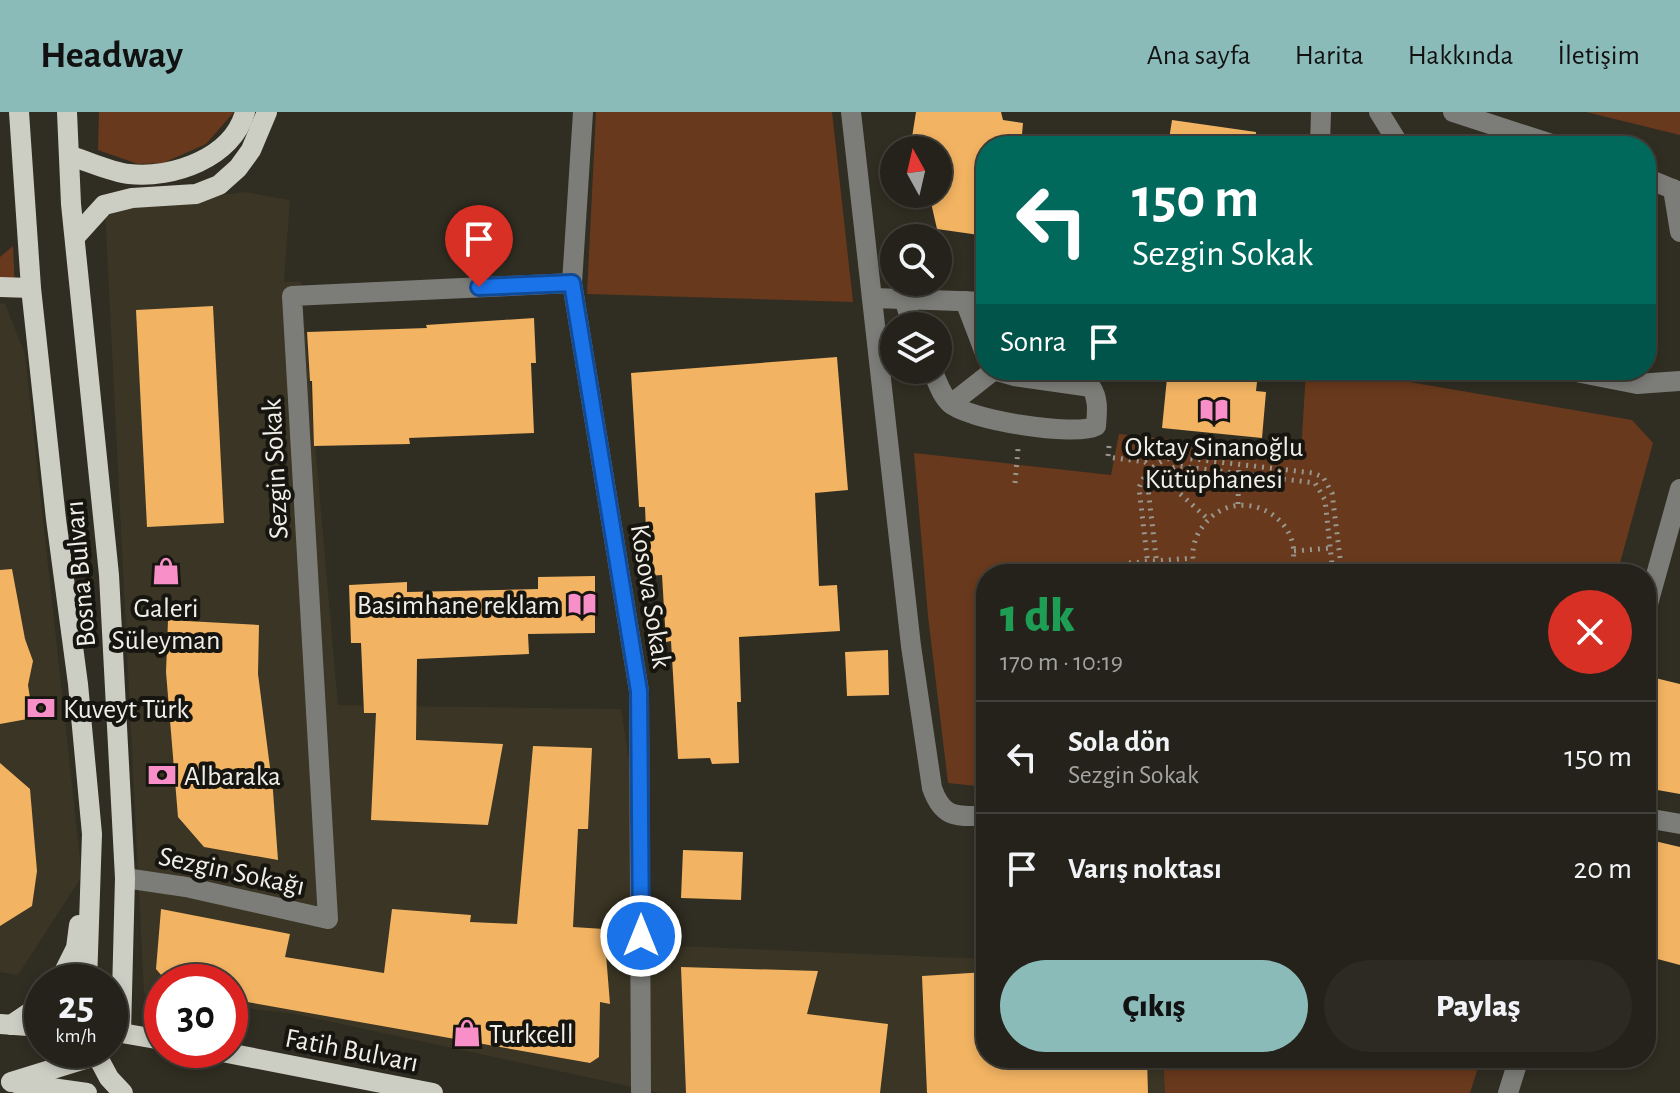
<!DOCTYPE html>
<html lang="tr">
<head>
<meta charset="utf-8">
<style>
  body { margin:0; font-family:"Alegreya Sans",sans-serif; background:#2c2a23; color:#f1f3f6; height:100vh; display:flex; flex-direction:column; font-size:30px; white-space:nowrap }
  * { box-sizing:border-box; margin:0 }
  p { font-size:26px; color:#a3a4a2 }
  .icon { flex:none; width:44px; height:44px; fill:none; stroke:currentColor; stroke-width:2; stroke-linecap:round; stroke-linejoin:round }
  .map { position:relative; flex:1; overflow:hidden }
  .sheet { position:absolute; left:976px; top:452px; width:680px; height:504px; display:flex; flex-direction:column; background:#24221a; border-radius:32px; box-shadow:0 4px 12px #0003,0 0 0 2px #413f39 }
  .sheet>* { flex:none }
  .banner { position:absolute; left:976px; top:24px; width:680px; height:244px; border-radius:32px; box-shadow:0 4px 12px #0003,0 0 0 2px #413f39; background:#00695c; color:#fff; overflow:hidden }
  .needle { width:52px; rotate:352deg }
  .buttons { position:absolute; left:880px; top:24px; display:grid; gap:16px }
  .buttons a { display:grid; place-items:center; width:72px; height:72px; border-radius:50%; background:#24221a; box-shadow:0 4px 12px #0003,0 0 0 2px #413f39; font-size:40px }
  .speed { position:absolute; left:24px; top:852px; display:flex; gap:16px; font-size:40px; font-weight:700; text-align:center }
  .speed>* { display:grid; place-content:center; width:104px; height:104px; border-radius:50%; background:#24221a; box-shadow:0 4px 12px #0003,0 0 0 2px #413f39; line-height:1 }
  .speed small { font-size:20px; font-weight:400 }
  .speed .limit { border:12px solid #d22; background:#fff; color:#111 }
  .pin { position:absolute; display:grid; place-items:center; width:68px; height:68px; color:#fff; margin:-82px -34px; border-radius:50% 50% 50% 0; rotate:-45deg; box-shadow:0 0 8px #0007 }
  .pin .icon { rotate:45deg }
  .me { position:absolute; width:88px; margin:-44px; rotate:0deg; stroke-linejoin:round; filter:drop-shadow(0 0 6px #0008) }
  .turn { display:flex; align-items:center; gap:28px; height:168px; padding:0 24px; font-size:36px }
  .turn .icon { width:104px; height:104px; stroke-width:2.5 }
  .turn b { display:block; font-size:56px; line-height:68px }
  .then { display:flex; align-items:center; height:76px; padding:0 24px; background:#0003; gap:16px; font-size:30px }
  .round { display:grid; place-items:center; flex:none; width:84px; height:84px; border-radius:42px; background:#2c2a23 }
  .head { display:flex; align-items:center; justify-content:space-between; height:136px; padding:0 24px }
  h1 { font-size:48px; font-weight:800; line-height:60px; color:#1e9e55 }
  .button { display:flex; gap:16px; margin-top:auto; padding:16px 24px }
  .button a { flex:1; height:92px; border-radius:48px; background:#8bbbb9; color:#111; font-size:32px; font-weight:800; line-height:92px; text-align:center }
  .button a+a { background:#2c2a23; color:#f1f3f6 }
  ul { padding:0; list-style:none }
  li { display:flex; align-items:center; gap:24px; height:112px; padding:0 24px; border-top:2px solid #413f39 }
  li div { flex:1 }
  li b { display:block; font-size:30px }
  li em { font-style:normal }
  header { display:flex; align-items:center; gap:48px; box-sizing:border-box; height:112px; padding:0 40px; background:#8bbbb9; color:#111 }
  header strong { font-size:38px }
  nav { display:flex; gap:44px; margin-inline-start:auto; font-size:28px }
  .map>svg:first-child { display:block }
  .built { fill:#3a3524 }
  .green { fill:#68391c }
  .building { fill:#f2b362 }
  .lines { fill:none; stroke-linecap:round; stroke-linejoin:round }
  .path { stroke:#98968d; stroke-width:5; stroke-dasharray:2 6; stroke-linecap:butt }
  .minor { stroke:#7c7d78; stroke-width:20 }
  .major { stroke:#cdcec3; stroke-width:20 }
  .route-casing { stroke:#114b97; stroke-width:20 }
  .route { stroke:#1a73e8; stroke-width:14 }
  .labels { text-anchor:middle; stroke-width:8; stroke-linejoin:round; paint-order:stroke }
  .poi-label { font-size:28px; fill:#f1efe8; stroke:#161510; text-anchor:start }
  .street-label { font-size:28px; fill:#f1efe8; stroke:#161510 }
</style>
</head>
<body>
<header>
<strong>Headway</strong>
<nav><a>Ana sayfa</a><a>Harita</a><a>Hakkında</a><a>İletişim</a></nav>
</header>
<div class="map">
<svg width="1680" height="981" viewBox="0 0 1680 981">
  <rect width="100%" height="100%" fill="#302d22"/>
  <!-- built -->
  <g class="built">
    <path d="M244,80L290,88L284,170H301L338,593L621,597L658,833L986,847V946H1163L1165,981H660L295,902L230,894V870H162V885L144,882L105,99Z"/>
    <path d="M0,191L5,192L25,242L82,764L18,863L0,860Z"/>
  </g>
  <!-- green -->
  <g class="green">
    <path d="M99,0H234L206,32L163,51L138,52L98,38Z"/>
    <path d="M596,0H832L853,190L587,182Z"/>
    <path d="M1586,0H1680V23Z"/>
    <path d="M13,134L15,179L0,173V145Z"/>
    <path d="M1306,258H1339L1632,308L1653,331L1617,462H986V675L948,671L928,504L914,341L1111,363L1119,322L1301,341Z"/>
    <path d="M1163,946H1481L1470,981H1165Z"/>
  </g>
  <!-- building -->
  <g class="building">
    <path d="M916,0H1001L1003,8L1023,11L1021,34H986V124L937,117L929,82H938V38H910Z"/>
    <path d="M1172,8L1256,20L1255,34H1168Z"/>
    <path d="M213,194L224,411L147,415L136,198Z"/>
    <path d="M534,206L536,251H531L534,321L409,326L410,332L314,334L312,269H310L307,220L427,216L426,213Z"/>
    <path d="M837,245L848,378L815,381L819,474L837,473L840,519L739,525L741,590H737L739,651L712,652L710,646L678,647L671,529L666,530L662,463L648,464L645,395H639L631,261Z"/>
    <path d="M1182,261L1257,270L1256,279L1266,280L1262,326L1162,316L1167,266L1182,267Z"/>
    <path d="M12,457L25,527L33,549L28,573L33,606L0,612V458Z"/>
    <path d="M595,464V521L528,522L529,542L417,547L416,628L503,632L488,713L371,708L376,601H364L361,531H351L349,473L407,470V480L538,477V465Z"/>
    <path d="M168,508L259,513L258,562L273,679L278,748L204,735L178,705L166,560Z"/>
    <path d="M888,538L889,583L847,584L845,540Z"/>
    <path d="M1651,565L1680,572V682L1646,676V586Z"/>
    <path d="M533,634L592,636L588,717H578L573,815L604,817L610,892L600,890L599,945L590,951L230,887V870H167L156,857L161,797L290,822L285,845L384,861L392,797L471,803L470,810L517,812Z"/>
    <path d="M0,651L30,677L37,759L32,794L0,814Z"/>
    <path d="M1646,727L1680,735V853L1646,844Z"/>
    <path d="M683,738L743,740L741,788L681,786Z"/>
    <path d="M681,855L818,859L807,902L888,912L880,981H686Z"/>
    <path d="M986,860V946H1147L1148,981H927L922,864Z"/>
  </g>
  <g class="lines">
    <!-- path -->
    <g class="path">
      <path d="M1109,334L1108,345L1145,350L1208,407"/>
      <path d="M1015,371L1018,337"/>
      <path d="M1238,392L1239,352"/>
      <path d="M1294,439L1332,436"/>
      <path d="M1129,451L1193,446"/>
      <path d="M1149,462L1139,376C1144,360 1159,347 1176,345L1313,361L1323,365L1332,381L1342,462"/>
      <path d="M1158,462L1148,376L1159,361L1178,354L1315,371L1325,388L1333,462"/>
      <path d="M1197,462C1190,446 1192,428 1203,414C1239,366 1313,409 1289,462"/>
    </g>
    <!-- minor -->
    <g class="minor">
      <path d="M583,0L572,171L639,579L641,981"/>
      <path d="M851,0L911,534L932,676C943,707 956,704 986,704"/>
      <path d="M1379,0L1400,34"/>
      <path d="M1453,0L1558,34"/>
      <path d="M1320,34L1321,0"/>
      <path d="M1646,66L1680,80"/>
      <path d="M1673,77L1680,120"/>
      <path d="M874,186L986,190"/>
      <path d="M904,187L913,214"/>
      <path d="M965,189L986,244"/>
      <path d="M932,258C937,268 941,283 950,291C967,308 1076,325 1096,314C1097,300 1099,287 1091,275L1014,264L993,258"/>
      <path d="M1566,258L1637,272L1680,269"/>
      <path d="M951,292L993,259"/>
      <path d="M1646,499L1680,377"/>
      <path d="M1646,706L1680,712"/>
      <path d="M125,766L186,775L328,807L292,184L572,171"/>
      <path d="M1508,981L1519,946"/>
    </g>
    <!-- major -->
    <g class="major">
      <path d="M19,0L31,176L56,407L78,572L92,722L87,870"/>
      <path d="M67,0L71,92L109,463L125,766L121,920"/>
      <path d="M70,44C88,49 110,60 129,62C172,67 233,46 245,0"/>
      <path d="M75,125L104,93L132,86L196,82L219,73L238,56L251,38L267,0"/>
      <path d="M0,175L31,176"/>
      <path d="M59,870L76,836L79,813"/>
      <path d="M0,912L42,915"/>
      <path d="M11,913L42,892"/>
      <path d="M110,919L162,928"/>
      <path d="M94,938L109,966L123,981"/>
      <path d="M212,938L433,981"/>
      <path d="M11,970L95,944L103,938"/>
      <path d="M16,971L87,981"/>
    </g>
  </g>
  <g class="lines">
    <defs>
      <path id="route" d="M479,175L572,171L639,579L641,824"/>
    </defs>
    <!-- route casing -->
    <use href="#route" class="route-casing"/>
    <!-- route -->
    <use href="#route" class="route"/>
  </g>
  <!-- icons -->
  <defs>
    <symbol id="library-bare" viewBox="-9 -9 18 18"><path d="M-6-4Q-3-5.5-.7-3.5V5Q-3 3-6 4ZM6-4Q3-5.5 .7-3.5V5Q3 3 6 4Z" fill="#f98fc9" stroke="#161510" stroke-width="2.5" paint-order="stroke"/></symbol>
    <symbol id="shop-bare" viewBox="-9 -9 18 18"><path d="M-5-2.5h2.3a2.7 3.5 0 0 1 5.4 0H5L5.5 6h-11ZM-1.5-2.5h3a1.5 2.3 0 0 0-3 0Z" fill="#f98fc9" stroke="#161510" stroke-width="2.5" paint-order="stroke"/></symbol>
    <symbol id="bank-bare" viewBox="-9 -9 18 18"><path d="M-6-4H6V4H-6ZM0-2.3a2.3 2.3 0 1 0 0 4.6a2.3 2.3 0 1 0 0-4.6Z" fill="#f98fc9" stroke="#161510" stroke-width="2.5" paint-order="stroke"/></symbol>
  </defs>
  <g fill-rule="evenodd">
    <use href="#library-bare" x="1194" y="278" width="40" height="40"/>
    <use href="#shop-bare" x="146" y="439" width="40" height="40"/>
    <use href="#library-bare" x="562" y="472" width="40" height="40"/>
    <use href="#bank-bare" x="21" y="576" width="40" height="40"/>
    <use href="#bank-bare" x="142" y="643" width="40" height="40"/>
    <use href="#shop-bare" x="447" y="901" width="40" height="40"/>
  </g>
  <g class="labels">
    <!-- poi labels -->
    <g class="poi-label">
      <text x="1214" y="344" text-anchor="middle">Oktay Sinanoğlu<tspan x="1214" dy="32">Kütüphanesi</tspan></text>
      <text x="560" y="502" text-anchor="end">Basimhane reklam</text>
      <text x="166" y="505" text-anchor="middle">Galeri<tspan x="166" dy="32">Süleyman</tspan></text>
      <text x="63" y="606">Kuveyt Türk</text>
      <text x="184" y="673">Albaraka</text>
      <text x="489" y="931">Turkcell</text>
    </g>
    <!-- street labels -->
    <g class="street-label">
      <text transform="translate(274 357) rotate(-93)" y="10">Sezgin Sokak</text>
      <text transform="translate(79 462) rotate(-95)" y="10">Bosna Bulvarı</text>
      <text transform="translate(652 484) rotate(81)" y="10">Kosova Sokak</text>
      <text transform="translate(232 758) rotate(12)" y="10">Sezgin Sokağı</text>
      <text transform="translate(352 937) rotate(11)" y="10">Fatih Bulvarı</text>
    </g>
  </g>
</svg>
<div class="buttons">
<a><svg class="needle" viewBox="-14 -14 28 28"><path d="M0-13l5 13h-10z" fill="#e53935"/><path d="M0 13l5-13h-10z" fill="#a3a4a2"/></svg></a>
<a><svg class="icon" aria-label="search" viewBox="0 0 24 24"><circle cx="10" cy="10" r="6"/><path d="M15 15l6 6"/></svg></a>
<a><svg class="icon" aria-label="layers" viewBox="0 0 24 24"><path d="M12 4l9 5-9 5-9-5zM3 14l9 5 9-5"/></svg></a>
</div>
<div class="speed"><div>25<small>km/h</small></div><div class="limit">30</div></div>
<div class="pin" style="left:479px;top:175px;background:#d93025"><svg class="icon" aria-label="arrive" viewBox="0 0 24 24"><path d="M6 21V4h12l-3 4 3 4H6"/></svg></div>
<svg class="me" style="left:641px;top:824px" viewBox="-20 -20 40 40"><circle r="17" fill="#1a73e8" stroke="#fff" stroke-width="3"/><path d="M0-11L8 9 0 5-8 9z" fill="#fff"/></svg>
<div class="banner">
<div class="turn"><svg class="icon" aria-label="left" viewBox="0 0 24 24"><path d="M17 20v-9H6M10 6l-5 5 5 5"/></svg><div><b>150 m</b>Sezgin Sokak</div></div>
<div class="then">Sonra<svg class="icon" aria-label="arrive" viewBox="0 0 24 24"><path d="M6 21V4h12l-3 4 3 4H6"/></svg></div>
</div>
<section class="sheet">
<div class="head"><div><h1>1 dk</h1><p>170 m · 10:19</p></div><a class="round" style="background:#d93025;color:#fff"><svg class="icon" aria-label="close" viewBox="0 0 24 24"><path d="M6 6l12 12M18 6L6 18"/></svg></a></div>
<ul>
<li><svg class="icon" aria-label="left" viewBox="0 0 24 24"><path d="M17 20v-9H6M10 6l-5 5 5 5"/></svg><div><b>Sola dön</b><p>Sezgin Sokak</p></div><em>150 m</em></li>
<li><svg class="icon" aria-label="arrive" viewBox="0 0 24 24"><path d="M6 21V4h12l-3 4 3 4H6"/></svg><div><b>Varış noktası</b></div><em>20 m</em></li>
</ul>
<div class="button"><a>Çıkış</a><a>Paylaş</a></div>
</section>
</div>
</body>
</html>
